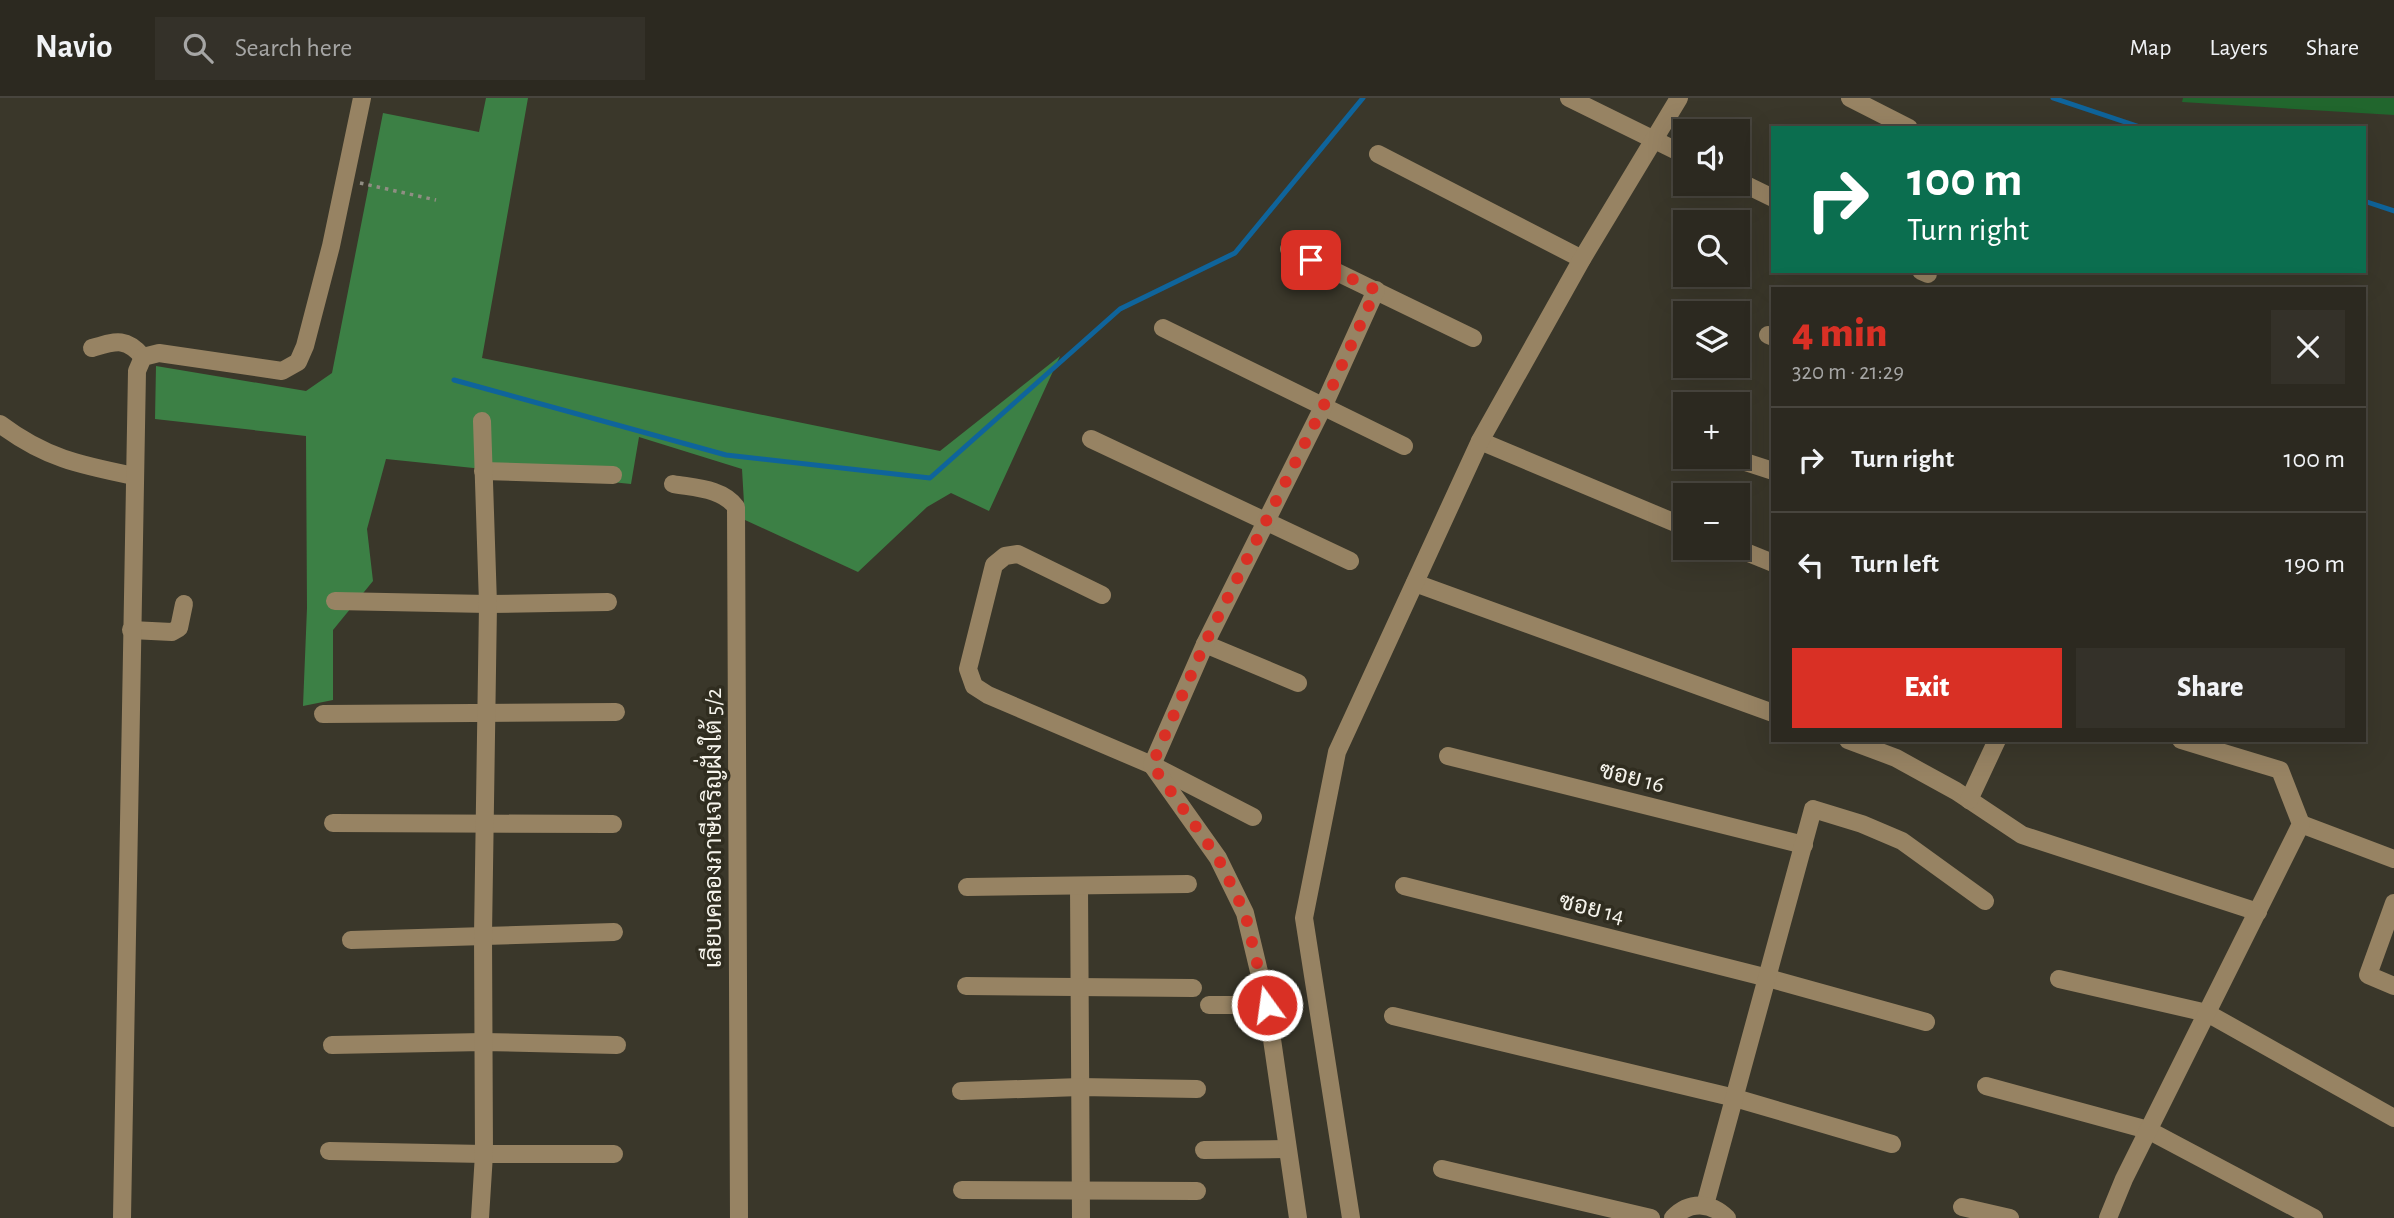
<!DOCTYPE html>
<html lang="en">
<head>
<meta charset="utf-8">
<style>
  body { margin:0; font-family:"Alegreya Sans",Sarabun,sans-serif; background:#343129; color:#f1f3f6; height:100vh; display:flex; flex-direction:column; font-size:26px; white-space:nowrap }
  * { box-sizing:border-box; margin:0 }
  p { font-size:23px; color:#a6a6a5 }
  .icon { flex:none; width:38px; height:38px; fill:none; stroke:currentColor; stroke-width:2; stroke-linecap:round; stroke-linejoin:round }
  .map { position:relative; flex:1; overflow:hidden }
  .panel { position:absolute; left:1771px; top:189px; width:595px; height:455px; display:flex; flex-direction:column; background:#2c2920; border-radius:0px; box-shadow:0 7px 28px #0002,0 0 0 2px #48453e }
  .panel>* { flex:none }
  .hud { position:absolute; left:1771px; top:28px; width:595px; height:147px; border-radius:0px; box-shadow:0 7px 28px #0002,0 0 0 2px #48453e; background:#0b6e4f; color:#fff; overflow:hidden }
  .fabs { position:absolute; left:1673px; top:21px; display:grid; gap:14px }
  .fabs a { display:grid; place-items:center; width:77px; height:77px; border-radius:0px; background:#2c2920; box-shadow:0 7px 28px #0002,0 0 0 2px #48453e; font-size:35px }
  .pin { position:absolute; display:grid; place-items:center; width:60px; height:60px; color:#fff; margin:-30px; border-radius:14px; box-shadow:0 4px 10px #0006 }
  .me { position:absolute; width:77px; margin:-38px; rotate:346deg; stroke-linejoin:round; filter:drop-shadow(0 0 5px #0008) }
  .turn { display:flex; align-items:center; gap:24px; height:147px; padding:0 21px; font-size:32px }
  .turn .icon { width:91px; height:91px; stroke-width:2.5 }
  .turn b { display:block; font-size:49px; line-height:60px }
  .round { display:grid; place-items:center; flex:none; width:74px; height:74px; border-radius:0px; background:#343129 }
  .overview { display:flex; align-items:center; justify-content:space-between; height:119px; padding:0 21px }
  h1 { font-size:42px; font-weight:800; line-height:52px; color:#d93025 }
  .action { display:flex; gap:14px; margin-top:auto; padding:14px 21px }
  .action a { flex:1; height:80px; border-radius:0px; background:#d93025; color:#fff; font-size:28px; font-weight:800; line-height:80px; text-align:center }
  .action a+a { background:#343129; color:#f1f3f6 }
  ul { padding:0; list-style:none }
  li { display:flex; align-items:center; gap:21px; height:105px; padding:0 21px; border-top:2px solid #48453e }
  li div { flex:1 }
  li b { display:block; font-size:26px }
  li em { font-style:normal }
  header { display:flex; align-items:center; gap:42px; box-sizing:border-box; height:98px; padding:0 35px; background:#2c2920; border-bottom:2px solid #48453e }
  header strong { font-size:33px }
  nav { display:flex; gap:38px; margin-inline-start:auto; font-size:24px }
  .search { width:490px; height:63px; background:#343129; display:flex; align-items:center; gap:18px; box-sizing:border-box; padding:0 24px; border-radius:0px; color:#a6a6a5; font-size:26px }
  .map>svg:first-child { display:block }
  .green { fill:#21662d }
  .forest { fill:#3c8045 }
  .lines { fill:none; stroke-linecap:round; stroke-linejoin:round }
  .stream { stroke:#0f649b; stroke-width:5 }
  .path { stroke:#908e83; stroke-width:3.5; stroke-dasharray:3.5 5; stroke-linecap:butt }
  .minor { stroke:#978363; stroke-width:18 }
  .route { stroke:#d93025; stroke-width:12; stroke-dasharray:0 21.6 }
  .labels { text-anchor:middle; stroke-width:7; stroke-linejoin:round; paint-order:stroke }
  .street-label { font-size:24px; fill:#f6f4ec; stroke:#302d20 }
</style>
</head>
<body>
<header>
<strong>Navio</strong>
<div class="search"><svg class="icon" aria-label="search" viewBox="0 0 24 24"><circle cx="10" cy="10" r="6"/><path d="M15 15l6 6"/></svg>Search here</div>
<nav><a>Map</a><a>Layers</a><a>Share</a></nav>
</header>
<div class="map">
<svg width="2394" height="1120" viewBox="0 0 2394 1120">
  <rect width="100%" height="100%" fill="#3a372a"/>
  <!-- green -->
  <path class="green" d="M2183,0H2394V17L2182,4Z"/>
  <!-- forest -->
  <path class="forest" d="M486,0H528L482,260L940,353L1060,258L989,413L951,395L927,409L858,474L745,422L742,371L639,339L631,386L386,361L367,431L373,483L333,532V602L303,608L307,510L306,338L155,321L156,268L306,293L332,275L383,15L479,34Z"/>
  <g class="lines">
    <!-- stream -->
    <g class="stream">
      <path d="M2053,0L2143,30"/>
      <path d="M2364,103L2394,113"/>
      <path d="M454,282L726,357L930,380L1120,211L1235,155L1363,0"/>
    </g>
    <!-- path -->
    <path class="path" d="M360,85L436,102"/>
    <!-- minor -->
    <g class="minor">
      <path d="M1569,0L1685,57"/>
      <path d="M1850,0L1909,30"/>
      <path d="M1378,56L1582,161"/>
      <path d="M1738,83L1773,100"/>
      <path d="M1289,151L1473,240"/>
      <path d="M1921,173L1928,176"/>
      <path d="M1163,230L1404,348"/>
      <path d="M1768,237L1773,239"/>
      <path d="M92,250C116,243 126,239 143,259"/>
      <path d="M0,326C45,360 80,367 134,378"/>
      <path d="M1091,341L1350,463"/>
      <path d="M1480,343L1685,429"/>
      <path d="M1733,360L1773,373"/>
      <path d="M483,373L613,377"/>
      <path d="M673,386C695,390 722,390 736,409L739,1120"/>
      <path d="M1736,450L1773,465"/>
      <path d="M1415,485L1773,615"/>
      <path d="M1102,497L1018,456L1005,458L994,467L968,571L974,588L988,597L1152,667L1253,719"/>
      <path d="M335,503L488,506L608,504"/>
      <path d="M131,532L172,534L179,530L184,506"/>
      <path d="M1205,546L1298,585"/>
      <path d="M323,616L616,614"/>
      <path d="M1848,642L1896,660L1956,693L2022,737L2258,814"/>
      <path d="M1448,658L1804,747"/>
      <path d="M1969,702L1997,642"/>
      <path d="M333,725L613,726"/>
      <path d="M2301,726L2394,761"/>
      <path d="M1079,788L1081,1120"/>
      <path d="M1404,788L1768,880L1926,924"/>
      <path d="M967,789L1188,786"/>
      <path d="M2394,805L2368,877L2394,888"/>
      <path d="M351,842L614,834"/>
      <path d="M2059,881L2207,915L2394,1020"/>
      <path d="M966,888L1193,890"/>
      <path d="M1209,907H1267"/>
      <path d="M1393,918L1735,1000L1892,1046"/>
      <path d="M332,947L483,944L617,947"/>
      <path d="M1986,988L2148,1032L2314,1120"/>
      <path d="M961,993L1080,989L1197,991"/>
      <path d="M1204,1052L1287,1051"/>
      <path d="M329,1053L484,1056H614"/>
      <path d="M1442,1071L1651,1120"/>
      <path d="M962,1092L1197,1093"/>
      <path d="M1705,1107L1813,711L1862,726L1902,743L1985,803"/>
      <path d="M1962,1109L2010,1120"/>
      <path d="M122,1120L137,273L143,259L159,255L282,273L298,264L305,248L331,148L362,0"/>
      <path d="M480,1120L484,1056L483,837L488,506L482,323"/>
      <path d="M1298,1120L1267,907L1245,815L1218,760L1152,667L1205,546L1323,309L1376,192"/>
      <path d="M1351,1120L1304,820L1337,654L1480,343L1582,161L1679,0"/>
      <path d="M1673,1120C1689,1103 1711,1104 1727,1120"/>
      <path d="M2108,1120L2124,1081L2301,726L2280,672L2181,642"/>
    </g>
  </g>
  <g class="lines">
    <!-- route -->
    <path class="route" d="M1267,907L1245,815L1218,760L1152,667L1205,545L1323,309L1376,192L1311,162"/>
  </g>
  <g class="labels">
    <!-- street labels -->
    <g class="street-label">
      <text transform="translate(1632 679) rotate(14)" y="8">ซอย 16</text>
      <text transform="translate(713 730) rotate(-90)" y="8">เลียบคลองภาษีเจริญฝั่งใต้ 5/2</text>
      <text transform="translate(1592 810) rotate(14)" y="8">ซอย 14</text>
    </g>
  </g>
</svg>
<div class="fabs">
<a><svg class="icon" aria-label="sound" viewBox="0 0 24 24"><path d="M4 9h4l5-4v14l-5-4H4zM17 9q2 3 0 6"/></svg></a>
<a><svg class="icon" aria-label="search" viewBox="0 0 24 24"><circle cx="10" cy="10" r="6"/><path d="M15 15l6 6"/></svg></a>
<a><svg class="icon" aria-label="layers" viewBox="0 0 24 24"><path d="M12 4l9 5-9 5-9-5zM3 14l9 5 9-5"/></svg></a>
<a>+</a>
<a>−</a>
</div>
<div class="pin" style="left:1311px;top:162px;background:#d93025"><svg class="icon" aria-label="arrive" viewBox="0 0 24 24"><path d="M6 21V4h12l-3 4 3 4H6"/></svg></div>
<svg class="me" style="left:1267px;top:907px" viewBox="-20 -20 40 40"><circle r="17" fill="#d93025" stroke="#fff" stroke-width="3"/><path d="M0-11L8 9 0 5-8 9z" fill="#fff"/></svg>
<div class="hud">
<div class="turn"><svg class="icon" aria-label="right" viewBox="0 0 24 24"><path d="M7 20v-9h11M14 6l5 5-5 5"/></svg><div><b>100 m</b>Turn right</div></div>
</div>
<section class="panel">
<div class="overview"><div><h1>4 min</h1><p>320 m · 21:29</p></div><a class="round"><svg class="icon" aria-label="close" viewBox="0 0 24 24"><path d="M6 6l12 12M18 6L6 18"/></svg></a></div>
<ul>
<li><svg class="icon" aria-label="right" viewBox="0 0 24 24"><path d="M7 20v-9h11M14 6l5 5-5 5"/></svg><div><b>Turn right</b></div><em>100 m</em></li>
<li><svg class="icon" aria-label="left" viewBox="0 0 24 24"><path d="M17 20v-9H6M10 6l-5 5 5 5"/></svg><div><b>Turn left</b></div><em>190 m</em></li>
</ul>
<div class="action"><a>Exit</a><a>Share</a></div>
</section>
</div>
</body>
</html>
